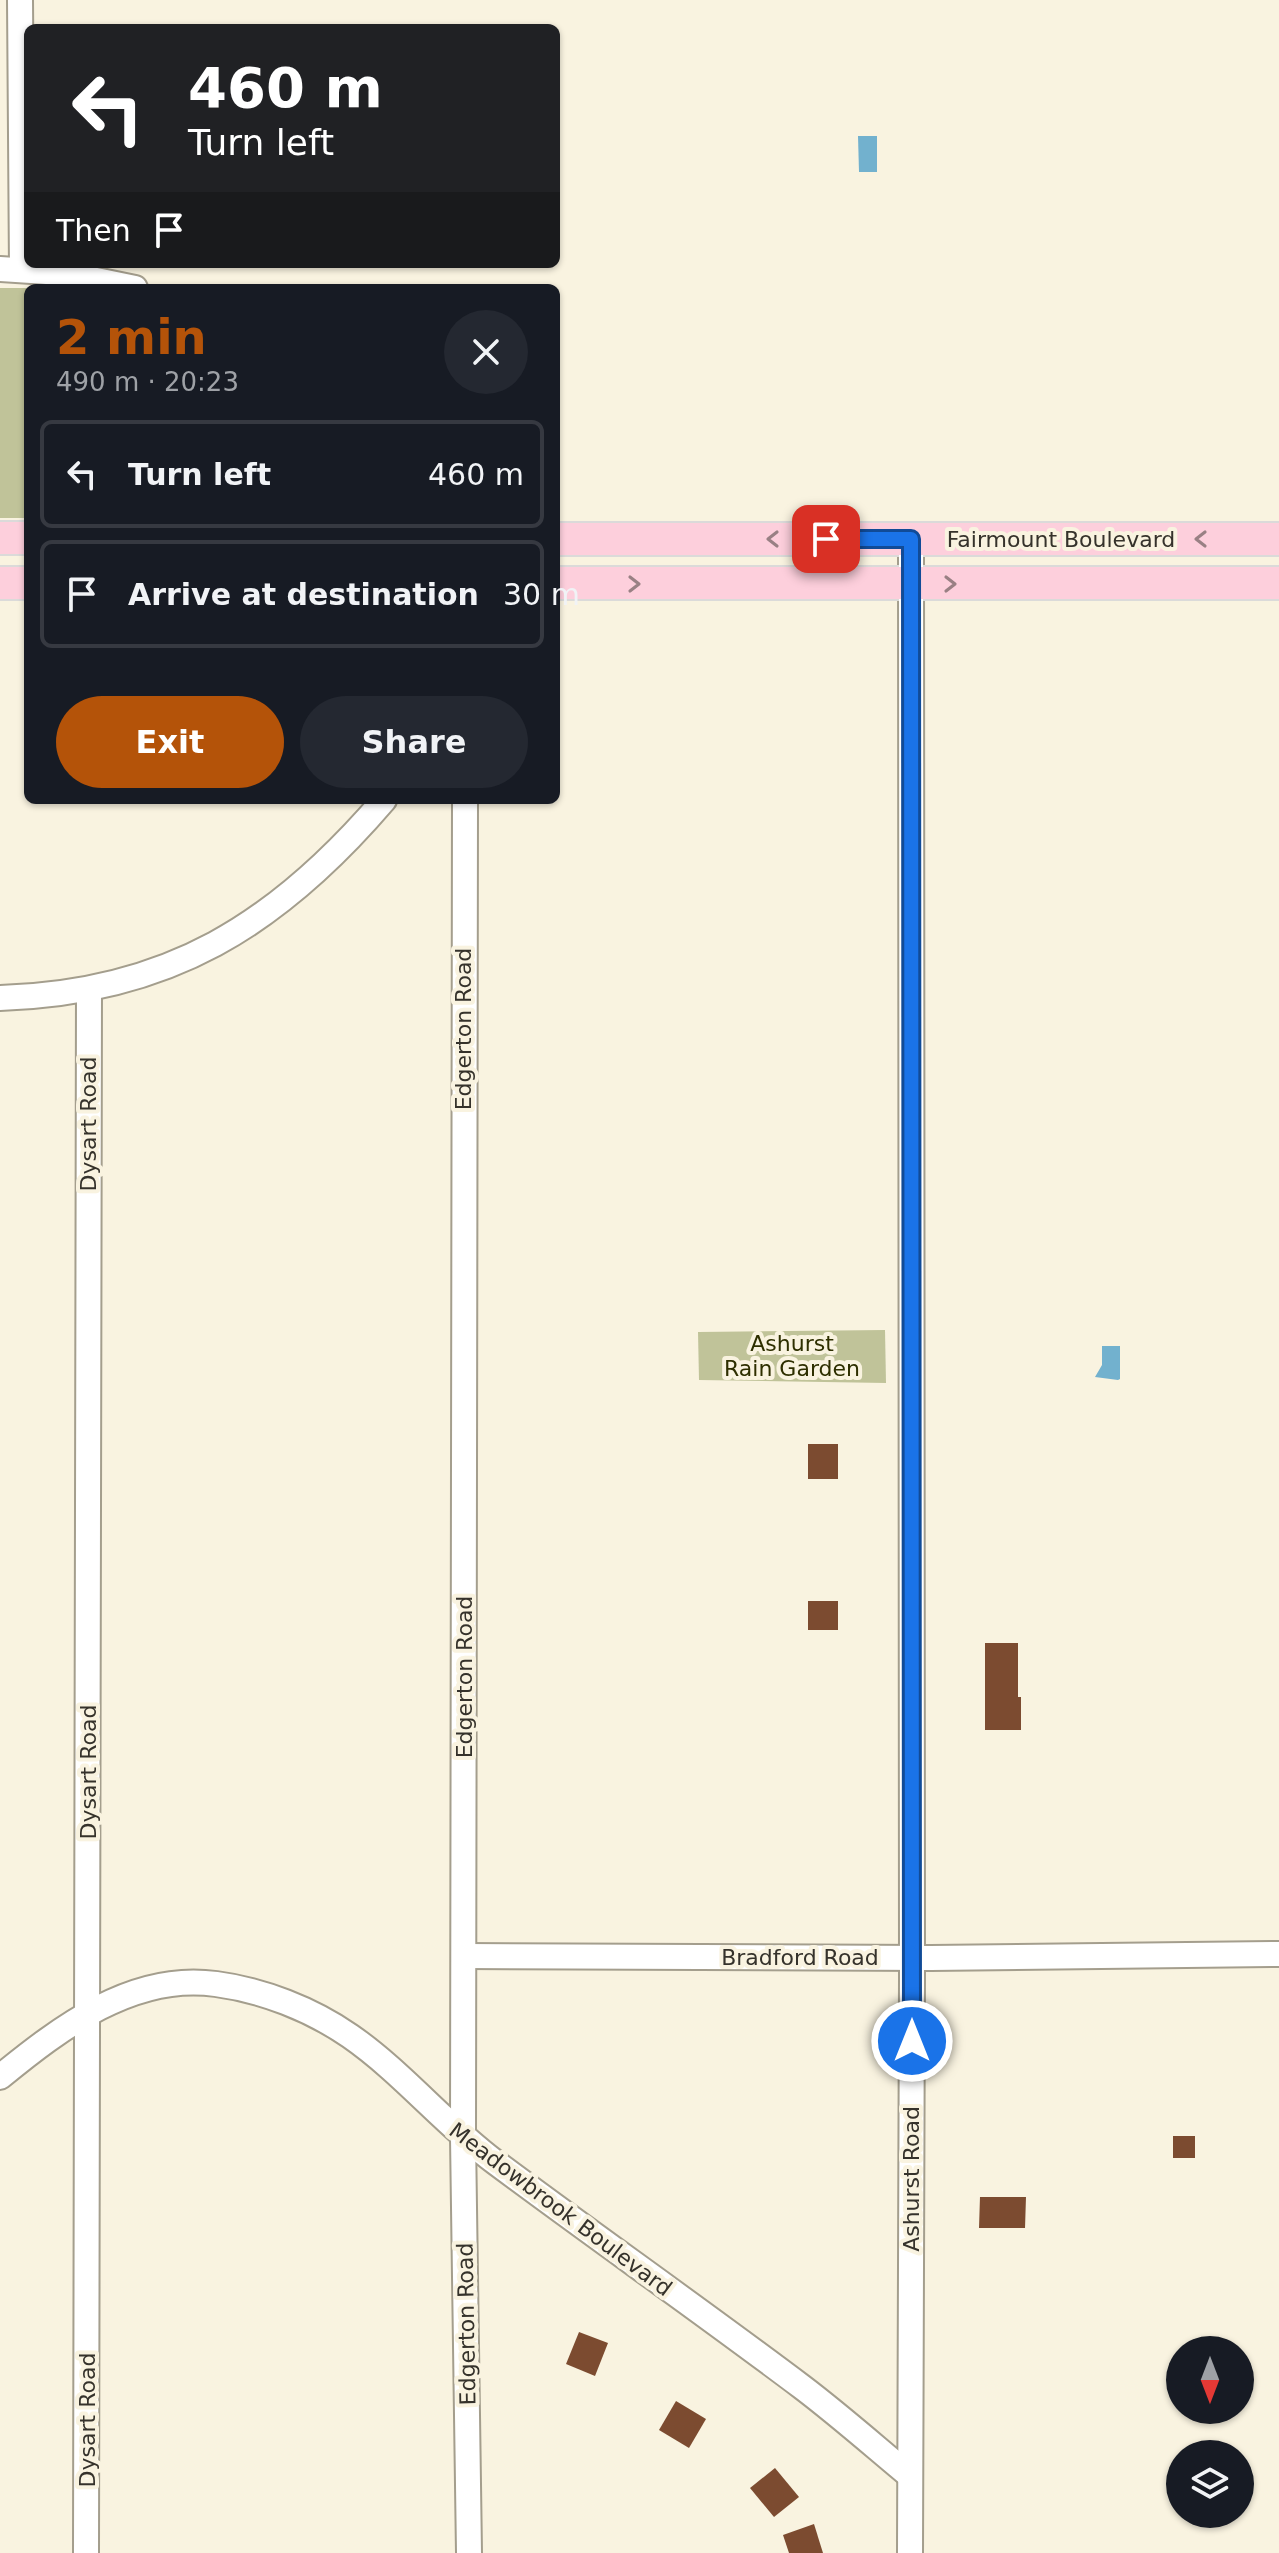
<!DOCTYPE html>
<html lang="en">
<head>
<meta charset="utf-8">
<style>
  body { margin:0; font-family:"DejaVu Sans",sans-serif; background:#242831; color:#f1f3f6; height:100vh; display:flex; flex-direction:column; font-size:30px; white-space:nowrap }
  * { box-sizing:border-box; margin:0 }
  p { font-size:26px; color:#9ea1a6 }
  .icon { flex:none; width:44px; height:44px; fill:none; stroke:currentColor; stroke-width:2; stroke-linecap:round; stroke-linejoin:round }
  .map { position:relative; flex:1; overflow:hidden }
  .details { position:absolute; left:24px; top:284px; width:536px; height:520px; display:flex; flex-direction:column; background:#171b24; border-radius:12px; box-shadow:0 2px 6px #0004 }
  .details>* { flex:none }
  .guide { position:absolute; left:24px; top:24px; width:536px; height:244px; border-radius:12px; box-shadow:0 2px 6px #0004; background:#202124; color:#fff; overflow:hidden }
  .needle { width:52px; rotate:180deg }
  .fabs { position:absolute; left:1166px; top:2336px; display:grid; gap:16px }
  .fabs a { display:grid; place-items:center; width:88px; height:88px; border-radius:50%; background:#171b24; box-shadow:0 2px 6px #0004; font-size:40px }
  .pin { position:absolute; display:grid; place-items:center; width:68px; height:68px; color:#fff; margin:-34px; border-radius:16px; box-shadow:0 4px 12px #0006 }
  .me { position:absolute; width:88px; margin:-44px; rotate:0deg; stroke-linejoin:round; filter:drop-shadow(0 0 6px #0008) }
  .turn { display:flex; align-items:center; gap:28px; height:168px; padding:0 32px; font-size:36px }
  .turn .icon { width:104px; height:104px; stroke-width:2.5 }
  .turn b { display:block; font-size:56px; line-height:68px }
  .then { display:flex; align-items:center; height:76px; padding:0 32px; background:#0003; gap:16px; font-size:30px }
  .round { display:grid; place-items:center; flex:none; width:84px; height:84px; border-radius:42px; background:#242831 }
  .overview { display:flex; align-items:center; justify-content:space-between; height:136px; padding:0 32px }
  h1 { font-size:48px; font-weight:800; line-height:60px; color:#b45309 }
  .button { display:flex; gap:16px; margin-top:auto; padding:16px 32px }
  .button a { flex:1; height:92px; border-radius:48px; background:#b45309; color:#fff; font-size:32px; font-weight:800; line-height:92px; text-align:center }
  .button a+a { background:#242831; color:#f1f3f6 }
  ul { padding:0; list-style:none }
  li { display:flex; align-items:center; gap:24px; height:108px; margin:0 16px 12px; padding:0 16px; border:4px solid #363941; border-radius:12px }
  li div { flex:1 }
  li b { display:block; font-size:30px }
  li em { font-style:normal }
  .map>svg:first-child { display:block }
  .green { fill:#c0c399 }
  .water { fill:#72b1ce }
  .building { fill:#7c4b30 }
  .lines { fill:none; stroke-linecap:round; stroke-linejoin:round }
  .minor-casing { stroke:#a49e8d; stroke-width:28 }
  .major-casing { stroke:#dbdad9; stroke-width:36 }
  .minor { stroke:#fff; stroke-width:24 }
  .major { stroke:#fdcfdc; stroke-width:32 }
  .oneway { stroke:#998084 }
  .route-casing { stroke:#114b97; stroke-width:20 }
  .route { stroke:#1a73e8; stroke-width:14 }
  .labels { text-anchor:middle; stroke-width:8; stroke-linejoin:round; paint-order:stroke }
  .street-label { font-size:22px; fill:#35322b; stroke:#f9f3e0 }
  .park-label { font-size:22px; fill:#2e2f00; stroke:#f9f3e0 }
</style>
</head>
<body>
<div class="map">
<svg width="1279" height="2553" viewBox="0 0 1279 2553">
  <rect width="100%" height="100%" fill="#f9f3e0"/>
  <!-- green -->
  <g class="green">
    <path d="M0,288H41H28V518H0Z"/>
    <path d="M885,1330L886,1383L699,1380L698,1332Z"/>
  </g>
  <!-- water -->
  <g class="water">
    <path d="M858,136H877V172H859Z"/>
    <path d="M1102,1346H1120V1379L1118,1380L1095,1377L1102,1365Z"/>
  </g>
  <!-- building -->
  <g class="building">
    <rect x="808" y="1444" width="30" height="35"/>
    <rect x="808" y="1601" width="30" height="29"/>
    <path d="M985,1643H1018V1697H1021V1730H985Z"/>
    <rect x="1173" y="2136" width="22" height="22"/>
    <path d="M980,2197H1026L1025,2228H979Z"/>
    <path d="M579,2332L608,2343L595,2376L566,2364Z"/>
    <path d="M676,2401L706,2419L689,2448L659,2430Z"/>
    <path d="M775,2468L799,2497L774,2517L750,2488Z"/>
    <path d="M814,2524L823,2553H789L783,2535Z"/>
  </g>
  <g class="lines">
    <defs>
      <g id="minor">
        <path d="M20,0L22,269"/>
        <path d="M0,269L62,273L135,288"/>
        <path d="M465,800L463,2138L469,2553"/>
        <path d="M0,998C168,993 277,925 384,800"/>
        <path d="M464,1956L931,1958L1279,1954"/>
        <path d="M0,2077C60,2028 133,1972 216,1984C262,1990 311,2009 350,2036C402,2072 444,2124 495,2162C597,2238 701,2311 802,2387C839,2415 874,2446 909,2475"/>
        <path d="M86,2553L89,991"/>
        <path d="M910,2553L912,1979L911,539"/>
      </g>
      <g id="major">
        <path d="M0,538H28"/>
        <path d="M556,539H1279"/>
        <path d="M0,583H28"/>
        <path d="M556,583H1279"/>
      </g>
    </defs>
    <!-- minor casing -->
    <use href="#minor" class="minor-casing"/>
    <!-- major casing -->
    <use href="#major" class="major-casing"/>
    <!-- minor -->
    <use href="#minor" class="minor"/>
    <!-- major -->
    <use href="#major" class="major"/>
  </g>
  <!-- one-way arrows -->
  <defs><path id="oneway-chevron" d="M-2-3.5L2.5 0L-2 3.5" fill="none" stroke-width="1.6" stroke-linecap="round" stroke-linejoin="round" transform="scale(2)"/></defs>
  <g class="oneway">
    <use href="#oneway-chevron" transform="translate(773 539) rotate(180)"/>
    <use href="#oneway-chevron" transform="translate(1201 539) rotate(180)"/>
    <use href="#oneway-chevron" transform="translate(634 584)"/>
    <use href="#oneway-chevron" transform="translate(950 584)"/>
  </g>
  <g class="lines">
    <defs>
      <path id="route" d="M826,539H911L912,2041"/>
    </defs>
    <!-- route casing -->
    <use href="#route" class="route-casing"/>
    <!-- route -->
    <use href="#route" class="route"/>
  </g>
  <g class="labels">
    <!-- street labels -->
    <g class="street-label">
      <text x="1061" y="547">Fairmount Boulevard</text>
      <text transform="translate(463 1029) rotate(-90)" y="8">Edgerton Road</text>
      <text transform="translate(88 1124) rotate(-90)" y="8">Dysart Road</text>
      <text transform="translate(464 1677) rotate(-90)" y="8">Edgerton Road</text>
      <text transform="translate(88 1772) rotate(-90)" y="8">Dysart Road</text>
      <text x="800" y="1965">Bradford Road</text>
      <text transform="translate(911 2179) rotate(-90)" y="8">Ashurst Road</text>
      <text transform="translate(561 2209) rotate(37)" y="8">Meadowbrook Boulevard</text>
      <text transform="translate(466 2324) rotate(-91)" y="8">Edgerton Road</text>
      <text transform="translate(87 2420) rotate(-90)" y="8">Dysart Road</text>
    </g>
    <!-- park labels -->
    <g class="park-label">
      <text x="792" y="1351">Ashurst<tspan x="792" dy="25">Rain Garden</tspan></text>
    </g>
  </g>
</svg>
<div class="fabs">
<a><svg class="needle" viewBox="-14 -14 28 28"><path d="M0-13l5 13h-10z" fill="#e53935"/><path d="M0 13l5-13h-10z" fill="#9ea1a6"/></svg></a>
<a><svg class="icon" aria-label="layers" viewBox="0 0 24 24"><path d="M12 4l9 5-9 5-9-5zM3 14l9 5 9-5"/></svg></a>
</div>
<div class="pin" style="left:826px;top:539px;background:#d93025"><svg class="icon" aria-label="arrive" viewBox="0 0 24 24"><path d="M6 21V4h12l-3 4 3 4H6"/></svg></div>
<svg class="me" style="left:912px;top:2041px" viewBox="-20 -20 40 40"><circle r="17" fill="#1a73e8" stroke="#fff" stroke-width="3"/><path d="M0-11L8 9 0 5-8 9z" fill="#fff"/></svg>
<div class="guide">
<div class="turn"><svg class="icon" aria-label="left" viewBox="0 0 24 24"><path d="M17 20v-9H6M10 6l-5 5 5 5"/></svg><div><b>460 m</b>Turn left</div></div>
<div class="then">Then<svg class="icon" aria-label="arrive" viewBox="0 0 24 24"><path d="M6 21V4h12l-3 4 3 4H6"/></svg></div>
</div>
<section class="details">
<div class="overview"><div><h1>2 min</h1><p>490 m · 20:23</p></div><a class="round"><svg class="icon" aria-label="close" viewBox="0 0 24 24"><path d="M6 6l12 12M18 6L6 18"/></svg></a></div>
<ul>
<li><svg class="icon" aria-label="left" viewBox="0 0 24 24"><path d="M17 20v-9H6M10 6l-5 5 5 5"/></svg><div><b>Turn left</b></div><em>460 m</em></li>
<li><svg class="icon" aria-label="arrive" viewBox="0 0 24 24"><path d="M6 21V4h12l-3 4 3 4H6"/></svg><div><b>Arrive at destination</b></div><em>30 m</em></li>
</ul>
<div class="button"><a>Exit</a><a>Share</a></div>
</section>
</div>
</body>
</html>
